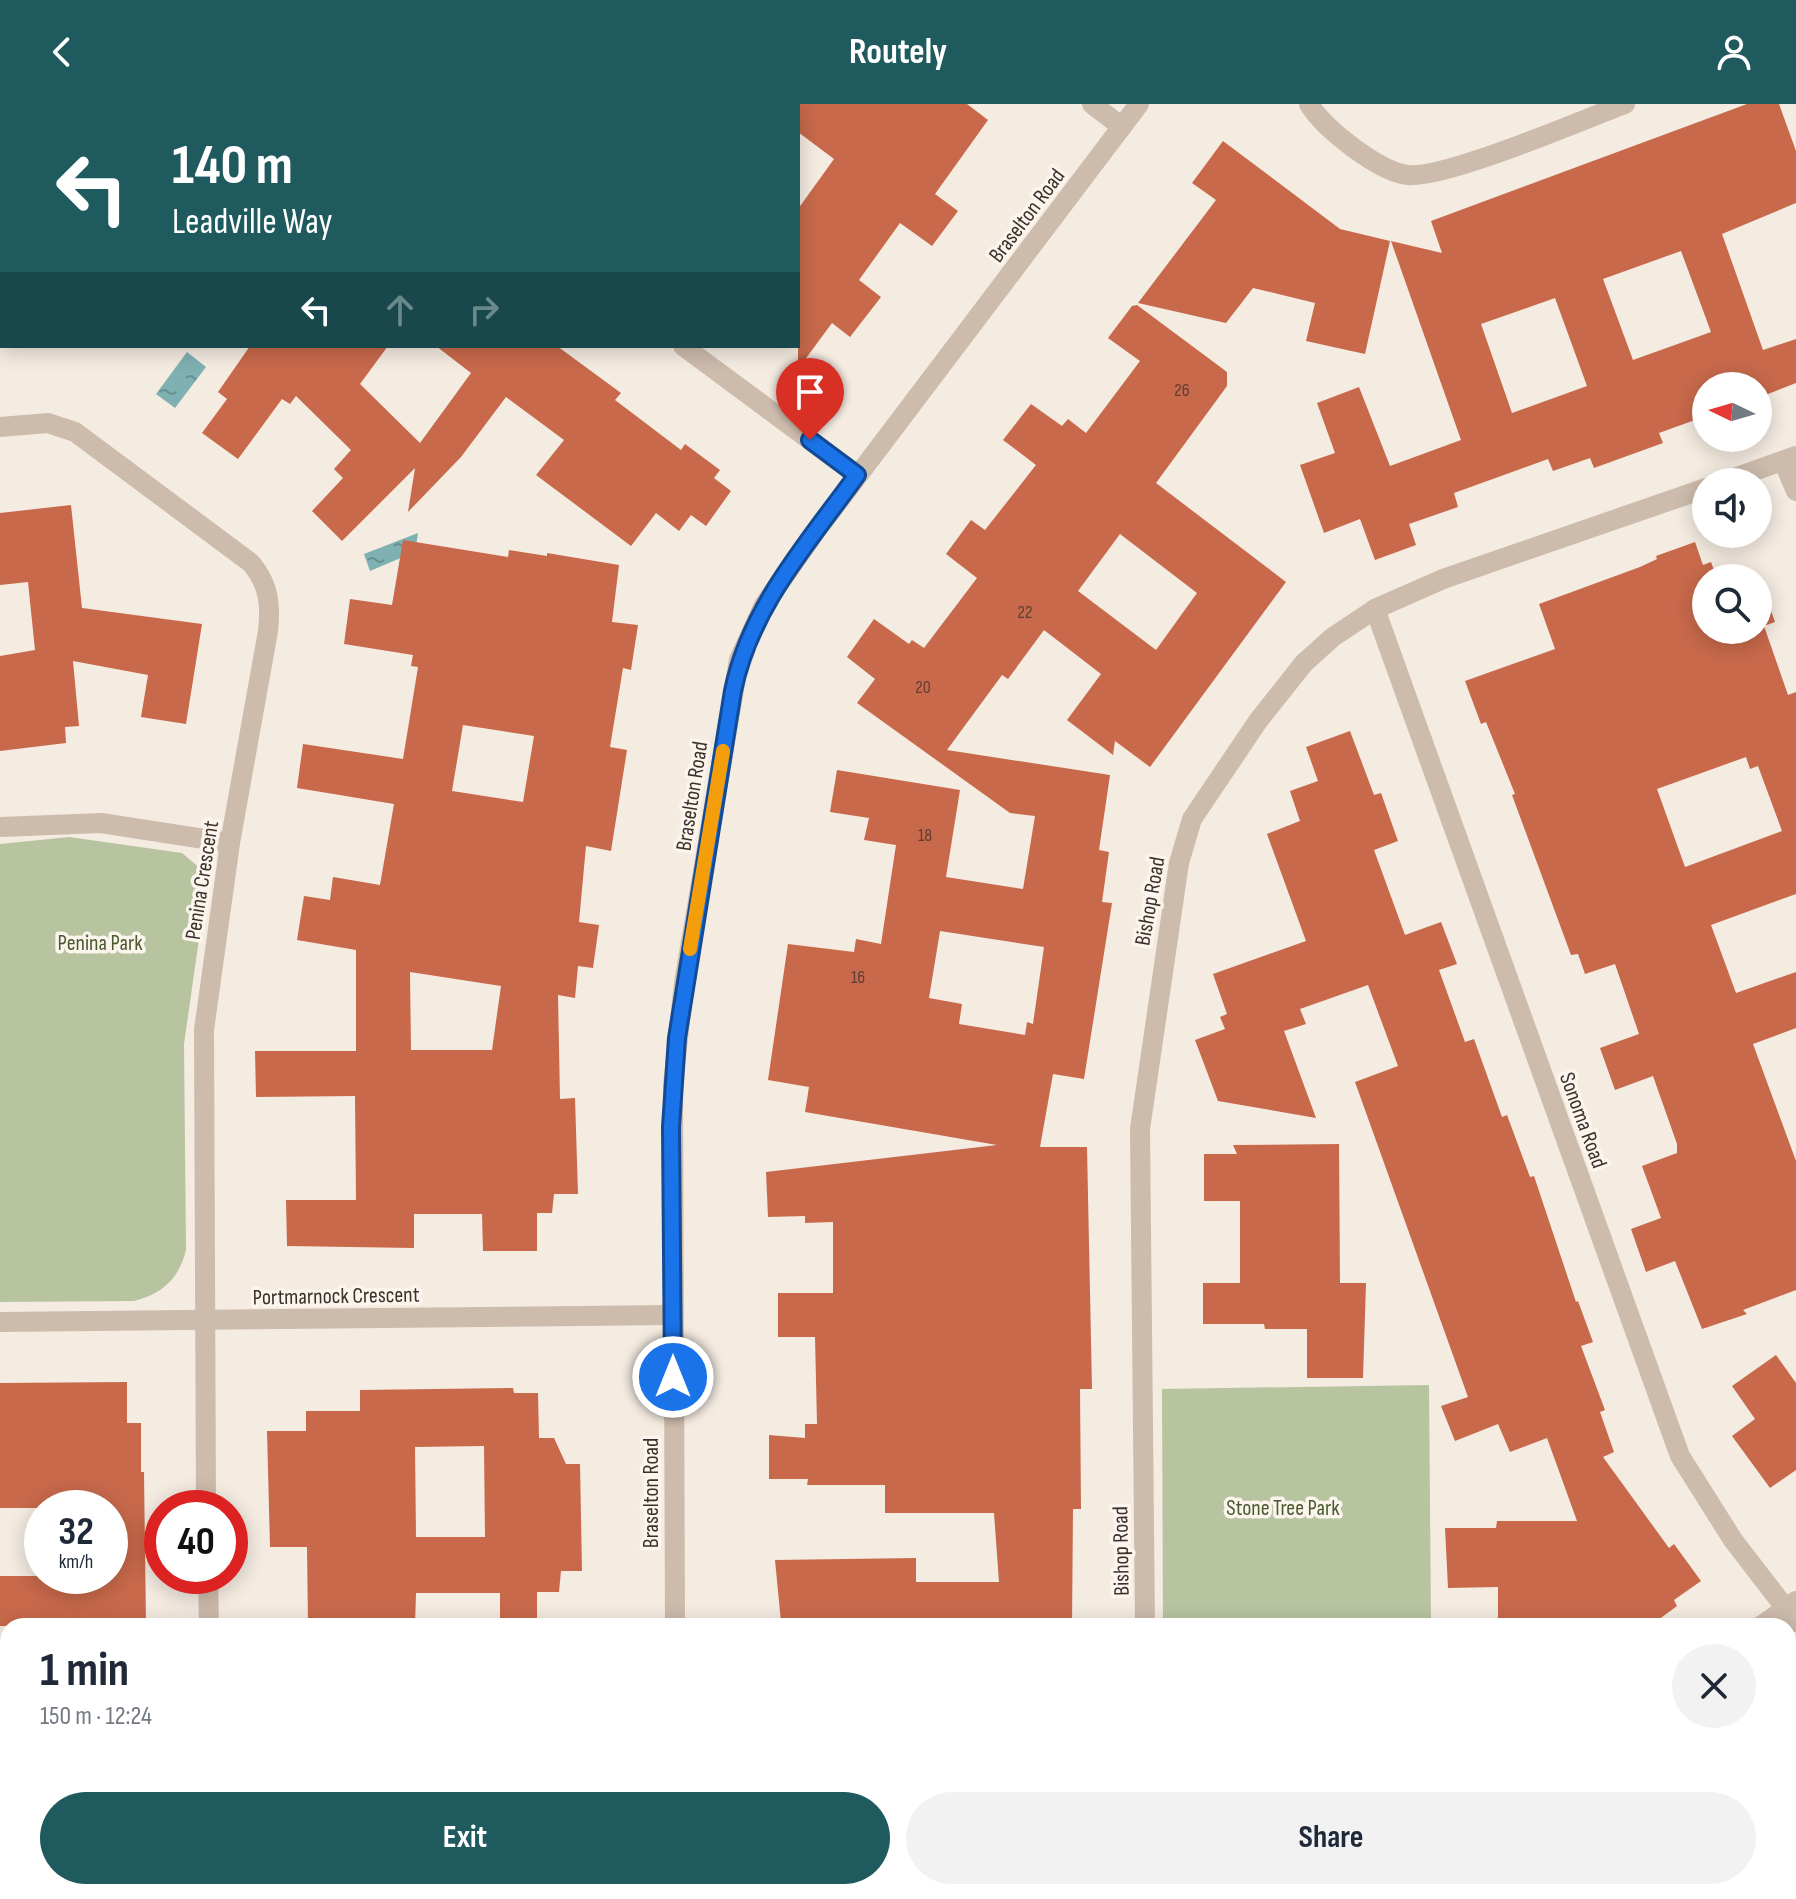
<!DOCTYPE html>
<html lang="en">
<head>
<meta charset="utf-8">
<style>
  body { margin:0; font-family:"Sofia Sans Condensed",sans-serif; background:#f2f2f3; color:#1f2937; height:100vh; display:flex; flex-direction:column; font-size:30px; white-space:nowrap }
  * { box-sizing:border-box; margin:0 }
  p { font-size:26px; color:#747a83 }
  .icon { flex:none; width:44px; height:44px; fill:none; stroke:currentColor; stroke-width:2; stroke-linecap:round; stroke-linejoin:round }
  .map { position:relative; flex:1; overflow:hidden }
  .details { position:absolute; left:0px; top:1514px; width:1796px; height:282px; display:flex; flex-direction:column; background:#fff; border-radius:24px 24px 0 0; box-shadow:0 4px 20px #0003 }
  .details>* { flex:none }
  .hud { position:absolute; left:0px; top:0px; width:800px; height:244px; box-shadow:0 4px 20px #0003; background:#1f5a5e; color:#fff; overflow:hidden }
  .needle { width:52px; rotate:275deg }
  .tools { position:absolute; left:1692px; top:268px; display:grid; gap:16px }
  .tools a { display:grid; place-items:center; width:80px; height:80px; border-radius:50%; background:#fff; box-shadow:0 4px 20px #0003; font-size:40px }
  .speed { position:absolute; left:24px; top:1386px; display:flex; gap:16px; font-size:40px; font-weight:700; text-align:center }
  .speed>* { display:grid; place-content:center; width:104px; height:104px; border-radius:50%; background:#fff; box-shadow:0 4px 20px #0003; line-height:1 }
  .speed small { font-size:20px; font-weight:400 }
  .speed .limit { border:12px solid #d22; background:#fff; color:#111 }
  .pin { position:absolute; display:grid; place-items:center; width:68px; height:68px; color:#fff; margin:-82px -34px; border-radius:50% 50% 50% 0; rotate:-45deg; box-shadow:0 0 8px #0007 }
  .pin .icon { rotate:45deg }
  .me { position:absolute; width:88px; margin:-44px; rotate:0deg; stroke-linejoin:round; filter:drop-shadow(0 0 6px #0008) }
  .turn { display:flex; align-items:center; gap:28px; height:168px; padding:0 40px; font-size:36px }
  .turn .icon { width:104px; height:104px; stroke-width:2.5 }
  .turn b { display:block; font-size:56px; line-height:68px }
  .lanes { display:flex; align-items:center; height:76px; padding:0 40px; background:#0003; justify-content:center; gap:40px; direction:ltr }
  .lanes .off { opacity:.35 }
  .round { display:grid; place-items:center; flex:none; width:84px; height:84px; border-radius:42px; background:#f2f2f3 }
  .overview { display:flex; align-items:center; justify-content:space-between; height:136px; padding:0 40px }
  h1 { font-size:48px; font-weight:700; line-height:60px }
  .primary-button { display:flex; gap:16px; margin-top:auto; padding:16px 40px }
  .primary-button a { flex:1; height:92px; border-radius:48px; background:#1f5a5e; color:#fff; font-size:32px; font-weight:700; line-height:92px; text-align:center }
  .primary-button a+a { background:#f2f2f3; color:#1f2937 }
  header { display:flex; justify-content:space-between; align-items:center; height:104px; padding:0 40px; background:#1f5a5e; color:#fff; font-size:36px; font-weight:700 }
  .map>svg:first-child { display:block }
  .park { fill:#b8c4a0 }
  .water { fill:url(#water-ripples) }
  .building { fill:#c8694b; fill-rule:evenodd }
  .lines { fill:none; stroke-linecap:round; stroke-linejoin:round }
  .minor { stroke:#cdbbac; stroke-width:20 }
  .tertiary { stroke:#cdbbac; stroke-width:20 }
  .route-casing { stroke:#114b97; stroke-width:20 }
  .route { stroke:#1a73e8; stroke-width:14 }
  .slow { stroke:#f59e0b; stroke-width:14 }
  .labels { text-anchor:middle; stroke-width:7; stroke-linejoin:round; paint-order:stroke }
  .number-label { font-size:18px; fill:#5e3e33 }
  .street-label { font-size:22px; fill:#3b302b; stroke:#fbf5ee }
  .park-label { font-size:22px; fill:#4a5a2e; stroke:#fbf5ee }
</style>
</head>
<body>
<header><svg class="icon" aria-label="back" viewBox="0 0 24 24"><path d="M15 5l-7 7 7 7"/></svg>Routely<svg class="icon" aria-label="person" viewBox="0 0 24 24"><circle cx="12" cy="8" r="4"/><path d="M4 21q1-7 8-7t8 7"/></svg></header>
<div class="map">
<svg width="1796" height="1795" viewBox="0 0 1796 1795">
  <defs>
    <pattern id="water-ripples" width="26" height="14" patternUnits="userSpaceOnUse" patternTransform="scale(2)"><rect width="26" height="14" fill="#7fb0b2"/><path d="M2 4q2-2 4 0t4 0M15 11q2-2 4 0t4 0" fill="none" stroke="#699091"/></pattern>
  </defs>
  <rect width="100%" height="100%" fill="#f4ebe1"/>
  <!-- park -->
  <g class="park">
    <path d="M69,733L182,749L202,766L207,779L184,940L186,1146C179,1175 162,1190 134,1197L0,1198V740Z"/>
    <path d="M1429,1281L1431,1522H1163L1162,1285Z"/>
  </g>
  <!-- water -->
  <g class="water">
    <path d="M187,248L206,263L175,304L156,290Z"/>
    <path d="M418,429L414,455L403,453L370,467L364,450Z"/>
  </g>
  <!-- building -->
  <g class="building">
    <path d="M798,0H967L988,16L935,90L958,107L932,142L900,119L859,176L881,193L850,233L832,219L798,265V105L834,55L798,28Z"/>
    <path d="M1747,0H1779L1796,47V99L1722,130L1763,246L1796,235V279L1758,294V282H1706V312L1659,329L1663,339L1594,364L1590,354L1553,367L1548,355L1454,389L1458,403L1409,420L1416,441L1375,456L1360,415L1324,429L1300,361L1335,349L1317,299L1359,283L1390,362L1461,336L1391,137L1442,149L1431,117ZM1681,147L1711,228L1633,256L1603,175ZM1555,194L1587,282L1512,309L1481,220Z"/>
    <path d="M1223,37L1340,125L1390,137L1365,250L1306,237L1315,199L1253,184L1226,219L1138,199L1216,96L1192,79Z"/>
    <path d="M1137,201L1227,268V282L1156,379L1286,478L1150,663L1115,637L1113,651L1067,616L1101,570L1044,526L1008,575L1002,571L947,646L1110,671L1099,746L1109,748L1102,798L1112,799L1084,975L1053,970L1040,1043H1087L1092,1285H1080L1081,1405H1073L1072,1522L781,1518L775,1456L916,1454V1478H999L994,1409H885V1381H807L808,1375H769V1331L805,1334V1320H817L815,1233H778V1189H833V1118L805,1119V1112L768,1113L766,1068L997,1041L805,1008L809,983L768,976L788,840L854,848L856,835L881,840L896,741L864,736L869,714L830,708L837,666L960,686L946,773L1023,785L1035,712L1010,709L857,599L875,575L847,553L874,515L909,540L912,536L924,544L977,474L946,450L971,416L985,426L1036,361L1003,336L1031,300L1062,322L1068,315L1086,329L1140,257L1108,234L1132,202ZM1120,430L1197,489L1156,546L1078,487ZM940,827L1044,843L1033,920L1027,918L1025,931L959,920L962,900L929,894Z"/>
    <path d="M250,242H388L360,280L420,339L471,269L436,242H557L621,289L615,296L681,346L685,340L720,366L714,374L731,387L706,422L691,411L679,427L656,409L631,442L536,371L564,336L506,293L461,353L408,408L415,364L342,437L312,407L343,374L334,365L351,346L296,292L290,300L282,295L238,355L202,329L227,295L218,288Z"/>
    <path d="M71,401L82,504L202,520L186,620L141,613L148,571L73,557L79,622L65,623L66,639L0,647V552L35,546L28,478L0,481V409Z"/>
    <path d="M403,436L508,453L509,446L547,452V449L619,461L612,518L638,521L631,566L623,564L610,643L627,646L611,747L586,742L579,818L599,821L593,864L578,862L575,894L558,891L560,995L575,994L578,1090H554L552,1109H537V1147H483L482,1110H414V1144L287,1142L286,1096H356L355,992L256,993L255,947H356V846L297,836L304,792L330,796L333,773L380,781L394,700L297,684L303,640L403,655L418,563L411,562L413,551L344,540L350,495L392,501ZM463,621L534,632L523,698L452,687ZM410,868L501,882L492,946H411Z"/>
    <path d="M1695,438L1703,461L1711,458L1717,474H1706V526H1758L1760,475L1775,518L1764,522L1788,591L1796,588V790L1711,821L1736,889L1796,868V924L1753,940L1796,1057V1186L1743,1206L1747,1210L1702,1225L1675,1157L1646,1168L1631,1125L1661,1114L1642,1062L1677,1049V1040L1653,972L1615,986L1600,944L1639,930L1615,860L1585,870L1578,850L1571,851L1512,691L1515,690L1486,618L1481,620L1465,577L1555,545L1539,500L1640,463L1657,455L1656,452ZM1746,653L1750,665L1758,662L1782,727L1685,763L1657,685Z"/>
    <path d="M1350,627L1374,691L1381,689L1398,737L1374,746L1405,831L1441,818L1457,860L1439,866L1465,938L1474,935L1502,1013L1507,1011L1530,1073L1534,1072L1576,1198L1578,1197L1593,1238L1581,1242L1605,1306L1600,1308L1614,1348L1603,1353L1669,1444L1674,1440L1701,1477L1674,1496L1677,1502L1650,1522L1498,1520V1483L1448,1484L1445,1424H1496L1497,1417H1577L1547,1334L1510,1348L1498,1320L1455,1337L1441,1302L1468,1293L1355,978L1398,962L1368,881L1300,905L1306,920L1284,927L1316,1014L1218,997L1195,936L1225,925L1220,913L1227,910L1213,870L1306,837L1267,730L1300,717L1290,687L1318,677L1306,643Z"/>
    <path d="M1339,1040L1340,1179H1366L1363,1274H1307V1225H1265L1264,1220H1203V1179H1240V1097H1204V1050H1237L1233,1041Z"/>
    <path d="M1776,1251L1796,1279V1366L1770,1384L1732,1332L1755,1315L1732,1282Z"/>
    <path d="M127,1278V1319H141V1368H144L146,1522H0V1472H110V1404H0V1279Z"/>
    <path d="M513,1284L514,1289H538L539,1334H554L566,1360H580L582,1467H561L559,1488H537V1522H500V1489H416L415,1522H308L307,1443H270L267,1327H306V1307H360V1286ZM484,1342L485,1433H416L415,1343Z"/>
  </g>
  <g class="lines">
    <!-- minor -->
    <g class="minor">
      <path d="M355,0L358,2"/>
      <path d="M1092,0L1122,23"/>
      <path d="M1309,0C1323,24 1379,68 1408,71C1445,75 1582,16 1625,0"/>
      <path d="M683,242L857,371"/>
      <path d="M0,323L48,319L75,328L251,459C269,481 271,500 268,527L230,739L204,926L206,1404"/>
      <path d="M1783,357L1796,387"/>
      <path d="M1723,378L1796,352"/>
      <path d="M1375,505L1680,1352L1733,1436L1796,1518"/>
      <path d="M0,723L101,719L230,739"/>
      <path d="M0,1218L673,1211"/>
      <path d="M208,1472L209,1522"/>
      <path d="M1145,1522L1140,1025L1179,759L1192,715L1258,617L1304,559L1333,533L1375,505L1443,475L1706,384"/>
      <path d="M1761,1522L1796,1497"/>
      <path d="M0,1629H8"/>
    </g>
    <!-- tertiary -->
    <g class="tertiary">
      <path d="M675,1522L673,981L684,879L739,556L764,501L816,427L1139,0"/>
      <path d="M677,1788V1795"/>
    </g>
  </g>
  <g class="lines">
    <defs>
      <path id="route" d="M673,1273L671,1023L677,934L733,587C750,503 808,439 857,371L810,336"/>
    </defs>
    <!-- route casing -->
    <use href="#route" class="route-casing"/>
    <!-- route -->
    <use href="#route" class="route"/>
    <!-- slow -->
    <path class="slow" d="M690,845L723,647"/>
  </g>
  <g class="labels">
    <!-- number labels -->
    <g class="number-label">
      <text x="1182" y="292">26</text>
      <text x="1025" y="514">22</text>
      <text x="923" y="589">20</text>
      <text x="925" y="737">18</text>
      <text x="858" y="879">16</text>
    </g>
    <!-- street labels -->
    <g class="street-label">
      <text transform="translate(1026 111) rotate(-53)" y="8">Braselton Road</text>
      <text transform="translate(691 692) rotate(-81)" y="8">Braselton Road</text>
      <text transform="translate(201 776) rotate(-81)" y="8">Penina Crescent</text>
      <text transform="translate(1149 797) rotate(-80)" y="8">Bishop Road</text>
      <text transform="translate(1584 1016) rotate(70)" y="8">Sonoma Road</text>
      <text transform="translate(336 1191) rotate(-1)" y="8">Portmarnock Crescent</text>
      <text transform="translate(650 1389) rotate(-90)" y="8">Braselton Road</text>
      <text transform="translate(1120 1447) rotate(-91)" y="8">Bishop Road</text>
    </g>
    <!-- park labels -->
    <g class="park-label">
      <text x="100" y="846">Penina Park</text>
      <text x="1283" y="1411">Stone Tree Park</text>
    </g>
  </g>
</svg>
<div class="tools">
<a><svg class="needle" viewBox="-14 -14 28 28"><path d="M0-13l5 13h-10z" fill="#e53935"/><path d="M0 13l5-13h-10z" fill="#747a83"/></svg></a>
<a><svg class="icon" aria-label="sound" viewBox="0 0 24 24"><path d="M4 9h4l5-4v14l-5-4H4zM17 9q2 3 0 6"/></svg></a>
<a><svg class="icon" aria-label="search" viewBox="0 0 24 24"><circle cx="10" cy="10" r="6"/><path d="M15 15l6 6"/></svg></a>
</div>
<div class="speed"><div>32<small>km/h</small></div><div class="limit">40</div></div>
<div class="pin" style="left:810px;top:336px;background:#d93025"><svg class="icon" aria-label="arrive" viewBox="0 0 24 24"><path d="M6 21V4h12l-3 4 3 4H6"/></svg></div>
<svg class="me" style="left:673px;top:1273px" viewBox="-20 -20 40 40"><circle r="17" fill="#1a73e8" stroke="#fff" stroke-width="3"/><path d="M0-11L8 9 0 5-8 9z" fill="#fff"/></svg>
<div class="hud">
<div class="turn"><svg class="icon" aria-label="left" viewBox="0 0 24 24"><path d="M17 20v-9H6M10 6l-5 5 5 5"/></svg><div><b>140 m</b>Leadville Way</div></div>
<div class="lanes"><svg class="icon" aria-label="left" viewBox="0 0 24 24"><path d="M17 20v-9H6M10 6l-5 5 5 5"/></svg><svg class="icon off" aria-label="ahead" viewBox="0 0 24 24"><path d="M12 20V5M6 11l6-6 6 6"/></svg><svg class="icon off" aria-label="right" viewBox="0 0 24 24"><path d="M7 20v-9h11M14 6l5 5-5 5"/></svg></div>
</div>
<section class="details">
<div class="overview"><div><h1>1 min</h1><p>150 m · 12:24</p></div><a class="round"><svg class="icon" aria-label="close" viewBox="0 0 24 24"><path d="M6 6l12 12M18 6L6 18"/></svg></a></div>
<div class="primary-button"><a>Exit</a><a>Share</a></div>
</section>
</div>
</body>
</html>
